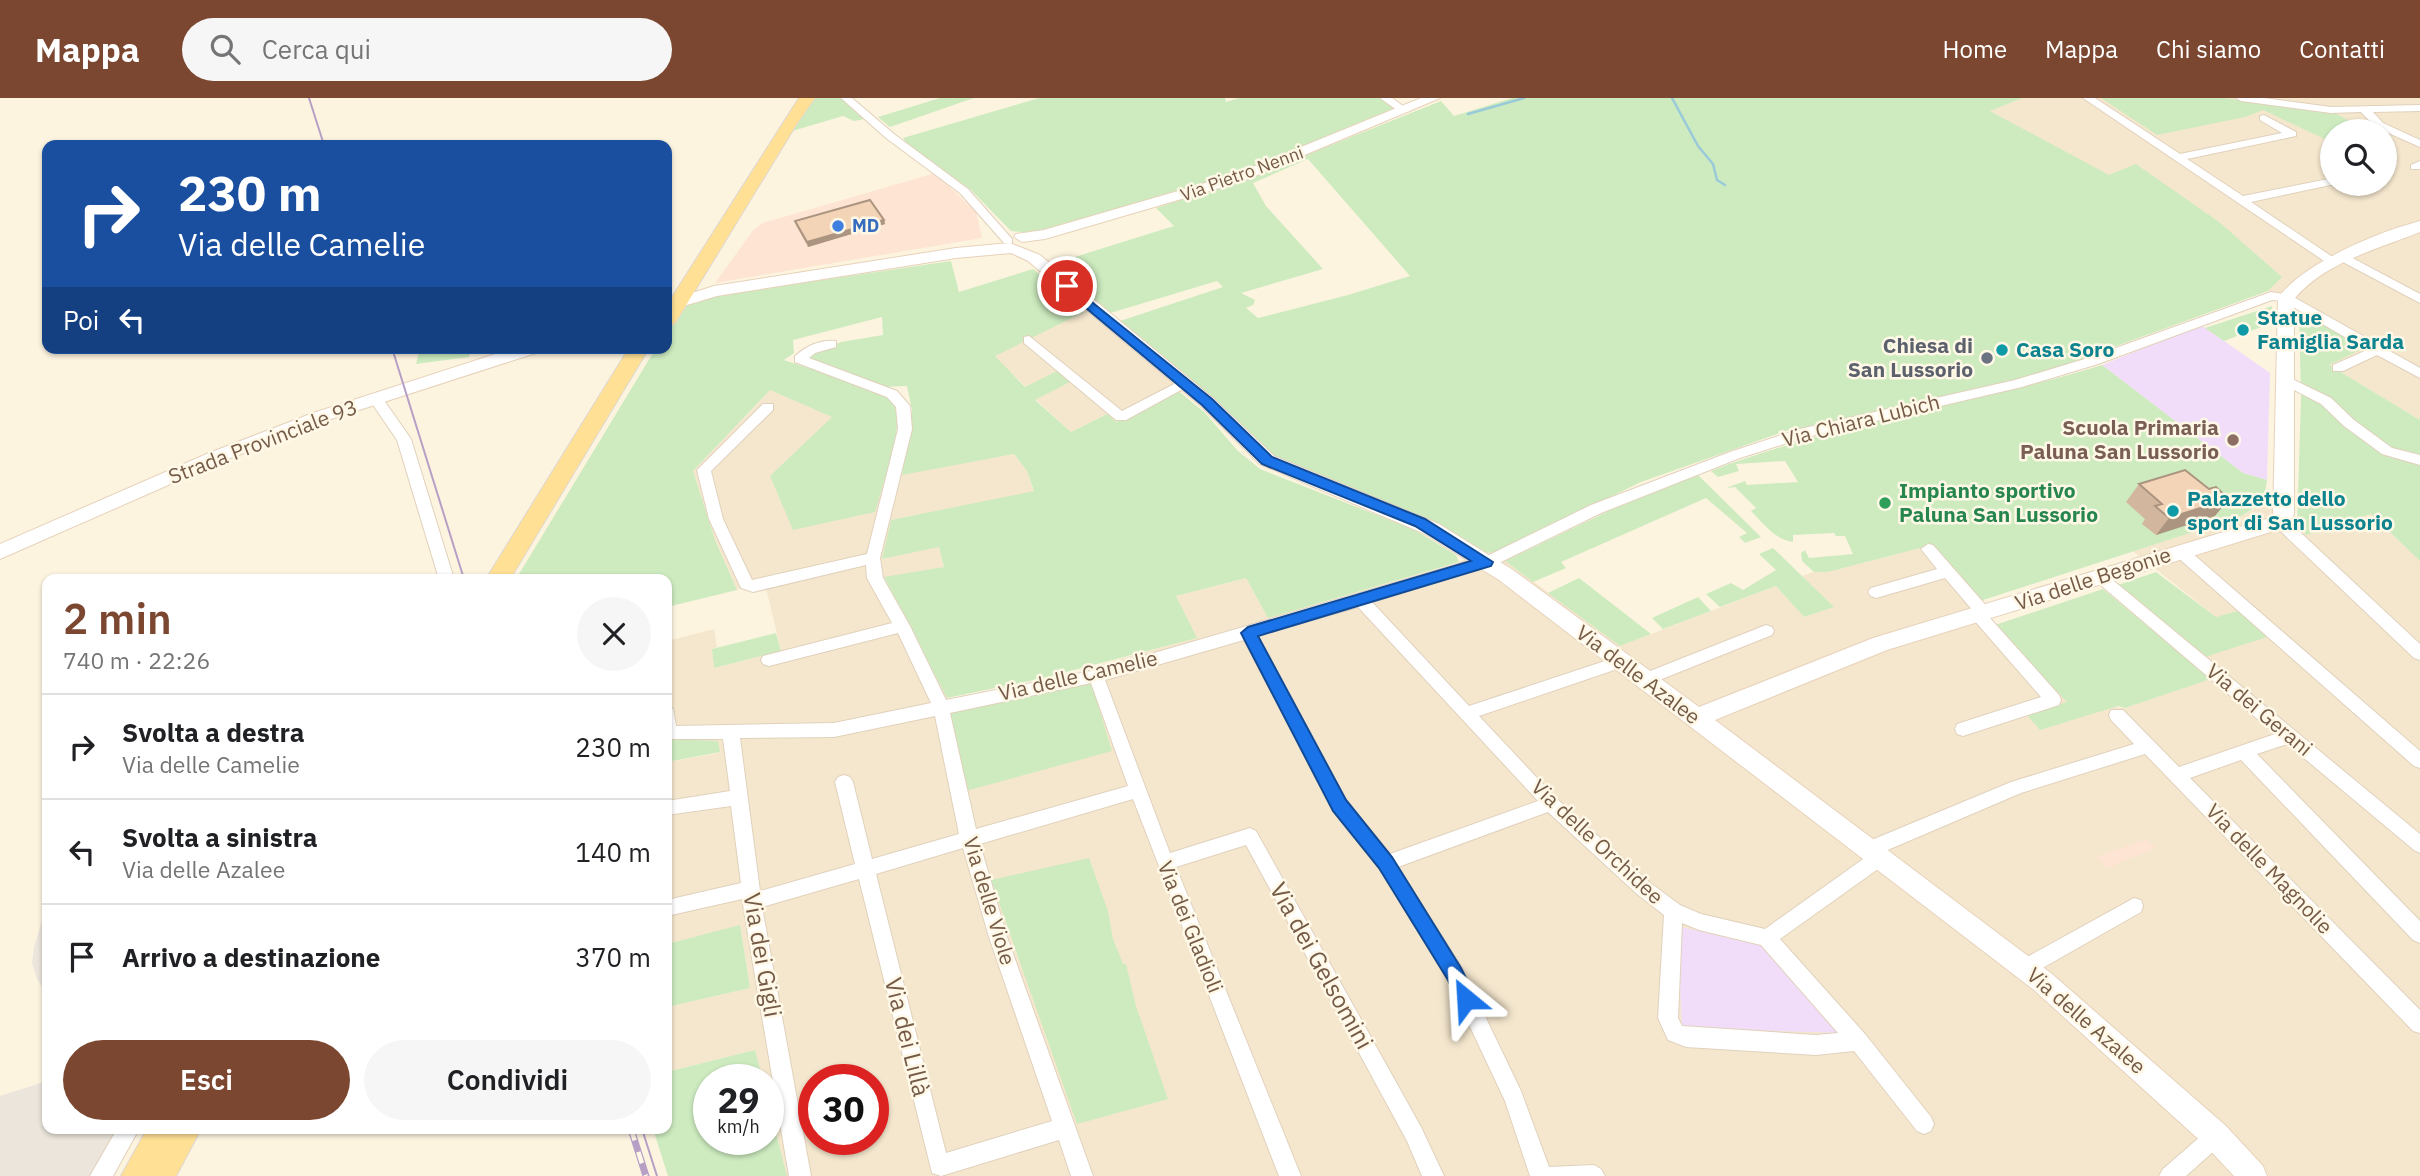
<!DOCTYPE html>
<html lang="it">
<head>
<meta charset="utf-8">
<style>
  body { margin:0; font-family:"IBM Plex Sans",sans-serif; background:#f6f6f6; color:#202124; height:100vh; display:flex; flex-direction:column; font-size:26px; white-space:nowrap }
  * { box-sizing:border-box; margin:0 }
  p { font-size:23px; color:#757577 }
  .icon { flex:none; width:38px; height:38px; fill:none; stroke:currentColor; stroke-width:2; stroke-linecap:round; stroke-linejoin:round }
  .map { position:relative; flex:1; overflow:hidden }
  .sheet { position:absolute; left:42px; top:476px; width:630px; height:560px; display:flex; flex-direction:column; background:#fff; border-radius:14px; box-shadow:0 2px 5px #0004 }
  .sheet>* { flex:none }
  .hud { position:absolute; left:42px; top:42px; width:630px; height:214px; border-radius:14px; box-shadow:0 2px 5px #0004; background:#1a4fa0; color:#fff; overflow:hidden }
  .tools { position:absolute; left:2320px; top:21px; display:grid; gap:14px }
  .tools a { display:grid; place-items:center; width:77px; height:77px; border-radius:50%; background:#fff; box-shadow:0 2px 5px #0004; font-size:35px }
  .speed { position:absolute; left:693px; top:966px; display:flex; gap:14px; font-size:35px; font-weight:700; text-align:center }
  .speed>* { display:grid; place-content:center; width:91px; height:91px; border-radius:50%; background:#fff; box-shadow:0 2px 5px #0004; line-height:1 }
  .speed small { font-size:18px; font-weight:400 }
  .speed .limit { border:10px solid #d22; background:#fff; color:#111 }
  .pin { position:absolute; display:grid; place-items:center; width:60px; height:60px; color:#fff; margin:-30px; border:4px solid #fff; border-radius:50%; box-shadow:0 2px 7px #0007 }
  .me { position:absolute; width:77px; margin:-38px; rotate:333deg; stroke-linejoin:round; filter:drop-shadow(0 0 5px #0008) }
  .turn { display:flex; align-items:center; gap:24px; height:147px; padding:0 21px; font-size:32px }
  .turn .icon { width:91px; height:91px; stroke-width:2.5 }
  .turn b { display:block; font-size:49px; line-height:60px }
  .then { display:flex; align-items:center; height:66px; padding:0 21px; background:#0003; gap:14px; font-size:26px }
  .round { display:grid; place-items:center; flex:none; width:74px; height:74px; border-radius:37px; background:#f6f6f6 }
  .summary { display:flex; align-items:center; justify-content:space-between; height:119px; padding:0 21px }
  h1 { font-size:42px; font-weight:600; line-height:52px; color:#7c4731 }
  .primary-button { display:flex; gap:14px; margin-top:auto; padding:14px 21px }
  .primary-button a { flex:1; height:80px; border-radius:42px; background:#7c4731; color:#fff; font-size:28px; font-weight:600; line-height:80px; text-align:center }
  .primary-button a+a { background:#f6f6f6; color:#202124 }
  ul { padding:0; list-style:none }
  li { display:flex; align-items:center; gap:21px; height:105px; padding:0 21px; border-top:2px solid #e0e0e0 }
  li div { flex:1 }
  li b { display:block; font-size:26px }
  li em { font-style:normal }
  header { display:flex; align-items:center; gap:42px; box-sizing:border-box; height:98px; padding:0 35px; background:#7c4731; color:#fff }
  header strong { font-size:33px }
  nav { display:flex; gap:38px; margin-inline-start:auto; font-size:24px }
  .search { width:490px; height:63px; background:#f6f6f6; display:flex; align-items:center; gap:18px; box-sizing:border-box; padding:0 24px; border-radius:38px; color:#757577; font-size:26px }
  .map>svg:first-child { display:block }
  .residential { fill:#f5e7ce; fill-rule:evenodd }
  .commercial { fill:#fee4d3 }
  .industrial { fill:#ebe5dc }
  .education { fill:#f1ddf9 }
  .green { fill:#cdebbf; fill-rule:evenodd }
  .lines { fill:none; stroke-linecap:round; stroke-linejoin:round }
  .stream { stroke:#9acad9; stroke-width:2.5 }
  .street-casing { stroke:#e1d1bc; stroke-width:2 }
  .secondary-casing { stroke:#e7d2ba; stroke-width:2 }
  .primary-casing { stroke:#ded8d3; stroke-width:2 }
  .street { fill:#fff; fill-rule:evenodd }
  .secondary { fill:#fff; fill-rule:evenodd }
  .primary { fill:#ffe095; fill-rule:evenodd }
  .tram { stroke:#b79fc6; stroke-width:2 }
  .rail-casing { stroke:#b79fc6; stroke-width:7 }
  .rail { stroke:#fff8e7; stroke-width:4.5; stroke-dasharray:12; stroke-linecap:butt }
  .wall { fill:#d2b69d }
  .shaded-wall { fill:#ab9480 }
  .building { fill:#f4d4b7; stroke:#ab9480; stroke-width:2 }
  .route { fill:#1a73e8; stroke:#114b97; stroke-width:2 }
  .shop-dot { fill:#3f7fe0; stroke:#fff8e7; stroke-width:2.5 }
  .culture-dot { fill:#0f9aa8; stroke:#fff8e7; stroke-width:2.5 }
  .worship-dot { fill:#6b7280; stroke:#fff8e7; stroke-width:2.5 }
  .education-dot { fill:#8d6e63; stroke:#fff8e7; stroke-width:2.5 }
  .leisure-dot { fill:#2e9e5b; stroke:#fff8e7; stroke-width:2.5 }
  .labels { text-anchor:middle; stroke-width:5; stroke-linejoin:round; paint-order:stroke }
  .far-street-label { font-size:18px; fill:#755b47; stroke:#fff8e7 }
  .far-shop-label { font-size:18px; font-weight:bold; fill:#366cbe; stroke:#fff8e7; text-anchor:start }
  .culture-label { font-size:21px; font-weight:bold; fill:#0d838f; stroke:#fff8e7; text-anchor:start }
  .worship-label { font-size:21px; font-weight:bold; fill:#5b616d; stroke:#fff8e7; text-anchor:end }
  .street-label { font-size:21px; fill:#755b47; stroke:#fff8e7 }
  .education-label { font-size:21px; font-weight:bold; fill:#785e54; stroke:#fff8e7; text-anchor:end }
  .leisure-label { font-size:21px; font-weight:bold; fill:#27864d; stroke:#fff8e7; text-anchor:start }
  .near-street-label { font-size:24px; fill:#755b47; stroke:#fff8e7 }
</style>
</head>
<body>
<header>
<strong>Mappa</strong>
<div class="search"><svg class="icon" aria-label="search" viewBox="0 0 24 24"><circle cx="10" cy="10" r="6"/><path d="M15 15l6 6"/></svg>Cerca qui</div>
<nav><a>Home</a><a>Mappa</a><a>Chi siamo</a><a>Contatti</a></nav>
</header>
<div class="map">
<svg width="2420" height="1078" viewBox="0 0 2420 1078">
  <rect width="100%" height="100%" fill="#fdf4e0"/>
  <!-- residential -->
  <g class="residential">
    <path d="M2023,0H2420V322L2329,267L2365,249L2268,193L2281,179L2109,78L1989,13ZM2333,33H2385V86H2333Z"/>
    <path d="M1097,207L1195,287L1115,324L1107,316L1071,334L1035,301L1069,284L1057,273L1026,289L994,258Z"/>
    <path d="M770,292L832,318L887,378L1014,356L1027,373L1034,394L891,422L883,461L939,448L944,469L884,480L947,600L948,614L1112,653L1086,570L1196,540L1176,498L1246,480L1268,520L1397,484L1452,467L1481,454L1495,455L1620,548L1776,488L1804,519L1833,509L1802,478L1816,473L1828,474L1932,447L1980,503L1995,527L2068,604L2125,610L2210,581L2192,566L2205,559L2216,519L2133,453L2239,419L2253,412L2263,403L2306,437L2371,416L2420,463V1078H787L768,1004V982H763L755,952L667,974V909L750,890L740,828L667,846V664L719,655L667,641V543L714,531L717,549L712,551L714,570L781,553L766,490L743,488L737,492L715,442L693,373ZM814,982H873V1041H814Z"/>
  </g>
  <!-- commercial -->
  <g class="commercial">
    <path d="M935,75L976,114L982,140L715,185L754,131L763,125Z"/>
    <path d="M2146,741L2156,750L2108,770L2096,759Z"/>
  </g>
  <!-- industrial -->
  <g class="industrial">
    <path d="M47,807V896L37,881L32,865L34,849Z"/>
    <path d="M47,983V1031H138L110,1078H0V998Z"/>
  </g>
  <!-- education -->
  <g class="education">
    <path d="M2201,227L2270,275L2267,382L2243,375L2102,267Z"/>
    <path d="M1677,828L1763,848L1839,935L1682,930Z"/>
  </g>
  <!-- green -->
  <g class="green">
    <path d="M811,0H843L865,21L854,23L843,18L789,34Z"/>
    <path d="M940,0H974L890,29L878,19Z"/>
    <path d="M1039,0H1225L1226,4L1239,0H1382L1398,11L1216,84L1033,135L1011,133L971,92L907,46L903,40Z"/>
    <path d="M1512,0H2023L1990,13L2109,77L2136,66L2219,124L2282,179L2268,193L2004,289L1800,336L1794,330L1641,384L1506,450L1495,455L1481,454L1430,422L1271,358L1117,224L1223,189L1217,183L1107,216L1049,167L1174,128L1156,110L1249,80L1441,3L1454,18ZM1308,61L1410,178L1348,197L1258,220L1246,210L1253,207L1255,202L1241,195L1323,171L1266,108L1253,85Z"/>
    <path d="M2101,0H2223L2335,15L2362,30L2373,26L2383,32L2333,33V45L2263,12L2245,19L2157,37Z"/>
    <path d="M951,163L959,194L1033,171L1084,214L995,258L1025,289L1057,273L1070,284L1035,302L1071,334L1107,316L1116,324L1180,294L1205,315L1237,352L1260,371L1415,432L1456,457L1459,464L1268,520L1246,480L1176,498L1197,540L1039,581L947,600L884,479L944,469L939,449L882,461L891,422L1034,393L1027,373L1014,356L902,377L912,312L907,288L883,289L810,262L808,258L841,244L883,237L882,219L793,242L794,255L784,262L886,296L899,311L895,346L875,414L793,432L770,378L832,319L770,292L693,373L715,442L737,492L667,509V481H516L656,250H667C667,222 674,211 700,200Z"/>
    <path d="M2272,208V225L2224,243L2205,230Z"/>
    <path d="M2299,209L2366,249L2329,267L2420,322V463L2371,416L2306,437L2297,427L2301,301Z"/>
    <path d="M420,250H471L469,259L416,266Z"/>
    <path d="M2102,267L2243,375L2267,382C2265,403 2257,410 2239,419L1980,503L1932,447L1828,474H1814L1802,463L1801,455L1805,452L1809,460L1853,456L1845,438H1836L1834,435L1793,437V444C1775,442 1763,425 1751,413L1756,410L1735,389L1726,390L1745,383L1747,387L1798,384L1785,363L1736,366L1739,373L1718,379L1711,373C1837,324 1973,307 2102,267Z"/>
    <path d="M1698,377L1761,439L1745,445L1739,439L1747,435L1706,400L1561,464L1566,470L1533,484L1505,463L1613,411Z"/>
    <path d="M1773,450L1834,509L1804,519L1776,488L1720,509L1706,496L1731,485L1743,492L1776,472L1759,456Z"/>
    <path d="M2156,474L2216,519L2241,512L2270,538L2205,559L2118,487Z"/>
    <path d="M1579,480L1651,536L1620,548L1548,495Z"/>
    <path d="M2103,491L2211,581L2125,610L2118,608L2040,632L2026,616L2067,604L1995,527Z"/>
    <path d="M1698,499L1711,513L1663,531L1652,520Z"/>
    <path d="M776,535L781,553L714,570L712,551Z"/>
    <path d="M1091,584L1112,653L966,693L948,614Z"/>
    <path d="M667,641L718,643L720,654L667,664Z"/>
    <path d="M1089,760L1108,813L1113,841L1123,866H1126L1136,908L1168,1001L1077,1026L991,782Z"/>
    <path d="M740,827L750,890L667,909V846Z"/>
    <path d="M755,952L763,982H709V1041H768V1004L787,1078H668L653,1031H667V974Z"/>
  </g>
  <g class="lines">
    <!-- stream -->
    <g class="stream">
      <path d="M1672,0L1698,48L1713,66L1717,82L1725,87"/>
      <path d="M1468,16L1524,0"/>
    </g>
    <defs>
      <g id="street">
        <path d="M841,0H852L894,36L968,91L1012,141V145H1004L960,95L886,40Z"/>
        <path d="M1380,0H1392L1410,13L1401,15Z"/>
        <path d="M2083,0H2095L2180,56L2282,35L2260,22V18L2264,17L2296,34V38L2187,61L2243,98L2333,80V86H2335L2251,104L2340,164L2338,167H2330Z"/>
        <path d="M2236,0H2264L2331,9L2420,7V13L2373,14L2383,25L2420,42V49L2375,29L2361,14L2331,15L2241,3Z"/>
        <path d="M2420,63V71H2411V67Z"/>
        <path d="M2345,156L2420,196V205L2341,163V157Z"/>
        <path d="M2271,194L2290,197L2420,270V280L2377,257L2343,273H2333V267L2367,252L2283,203L2272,202L2098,266L2022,289L1803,340L1740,360L1601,415L1499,465L1372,504L1469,608L1620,558L1626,560L1628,564L1626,568L1479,618L1557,701L1649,784L1680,807L1701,816L1765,831L1866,759L1862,758L1859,752L1862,746L2011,684L2134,646L2111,622L2109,617L2111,612H2123L2179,669L2275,636L2090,478L2093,474H2103L2420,736V755L2414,752L2287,646L2257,656L2420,823V845L2413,842L2241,662L2190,680L2420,912V935L2413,933L2145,656L2021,695L1883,754L1888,760L1885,766L1780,841L1865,936L1931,1019L1934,1026L1931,1033L1924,1036L1917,1033L1854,953L1816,957L1686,949L1668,942L1658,920L1664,817L1637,796L1548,714L1398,769L1462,870L1521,993L1549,1069L1594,1067L1601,1071L1605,1078H1530L1505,1003L1448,882L1380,771L1334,712L1244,542L1105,582L1170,755L1250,730L1256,733L1421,1029L1444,1078H1422L1407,1043L1246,747L1176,769L1301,1078H1279L1133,701L980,746L1007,839L1093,1078H1071L1059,1042L941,1078L932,1075L859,781L762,809L811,1078H789L742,801L667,818V802L741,785L731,708L667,717V703L730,693L723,641H667V609L673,611L676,628L834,625L931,605L898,535L769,568L763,566L761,562L763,558L892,525L867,480L866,467L753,494L741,490L709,421L697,372L763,306H773V312L711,373L723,421L752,482L867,456L898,331L896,309L887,299L795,264V258C806,248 821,241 836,243V249L815,255L809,260L897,293L910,308L912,331L880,460L883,480L910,528L946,602L1096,572L1489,457L1591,407L1730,354L1800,331L2015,282L2088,260ZM1358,509L1538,703L1390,756L1346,702L1257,538ZM1091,585L1128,688L976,731L950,615ZM935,618L959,736L872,761L853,684L850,679L844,677L838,679L835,684L855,766L760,793L740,640L834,639ZM963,750L989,839L1052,1023L946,1055L876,776ZM1682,825L1699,832L1761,847L1838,935L1816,937L1682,928L1678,920Z"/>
        <path d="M1029,238L1122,313L1180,283L1185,282L1192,286L1126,322H1116L1024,245V239Z"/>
        <path d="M2286,278L2331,300L2354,322L2392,350L2420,357V367L2382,356L2344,328L2321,306L2281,285L2279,282Z"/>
        <path d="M376,297L381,298L411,341L454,481H439L397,342L369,301Z"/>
        <path d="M2280,419L2285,420L2420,546V562L2414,560L2275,428L2273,424Z"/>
        <path d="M1928,446L1933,447L1990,512L1993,516L1990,520L2059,597L2061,602L2059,607L1963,638L1957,636L1955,631L1957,626L2041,599L1974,522L1971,518L1974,514L1945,480L1876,500L1871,498L1868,494L1871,490L1937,471L1921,451Z"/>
        <path d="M2180,448L2185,449L2420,653V670L2414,668L2175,457L2173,453L2175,449Z"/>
        <path d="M1766,527L1772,529L1774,533L1772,537L1652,585H1640L1638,581L1640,577Z"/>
        <path d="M2134,800L2141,802L2143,808L2141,814L2032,876L2025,879L2018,876L2015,870L2018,864Z"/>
        <path d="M2216,1028L2223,1031L2226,1038L2223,1045L2186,1078H2159L2163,1071L2209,1031Z"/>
        <path d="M117,1031H139L113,1078H90Z"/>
      </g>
      <g id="secondary">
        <path d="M1421,0H1440L1243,83L1045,141L1022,144L1014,139L1016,136L1044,132L1233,77Z"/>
        <path d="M2420,123V134C2378,151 2325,164 2294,201V416L2287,429L1887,552L1715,622L2052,876L2226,1028L2263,1068L2267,1078H2234L2206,1048L2034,892L1499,482L1425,436L1260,366L1201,308L1028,163L1011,155L956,160L717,198L667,213V203L714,188L956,150L1010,145L1040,157L1213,300L1274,358L1439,426L1513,472L1699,609L1873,540L2273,419L2278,200C2303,165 2378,134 2420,123Z"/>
        <path d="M514,250H541L539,254L325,323L223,363L0,461V446L209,355L313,315Z"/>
      </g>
      <g id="primary">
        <path d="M799,0H815L796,27L677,222L674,226L667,228V207Z"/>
        <path d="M629,250H649L510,481H486Z"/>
        <path d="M147,1031H201L176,1078H121Z"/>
      </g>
    </defs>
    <!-- street casing -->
    <use href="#street" class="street-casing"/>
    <!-- secondary casing -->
    <use href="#secondary" class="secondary-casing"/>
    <!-- primary casing -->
    <use href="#primary" class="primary-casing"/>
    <!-- street -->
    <use href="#street" class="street"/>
    <!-- secondary -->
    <use href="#secondary" class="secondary"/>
    <!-- primary -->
    <use href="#primary" class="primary"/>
    <!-- tram -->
    <g class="tram">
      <path d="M309,0L324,47"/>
      <path d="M392,250L464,481"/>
      <path d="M642,1031L657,1078"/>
    </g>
    <defs>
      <path id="rail" d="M631,1031L646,1078"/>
    </defs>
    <!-- rail casing -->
    <use href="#rail" class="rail-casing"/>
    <!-- rail -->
    <use href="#rail" class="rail"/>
  </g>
  <!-- wall -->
  <g class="wall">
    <path d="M884,122L885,126L808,149L796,127L795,123Z"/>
    <path d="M2139,386L2215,418L2156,437L2142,426L2145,421L2126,404Z"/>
  </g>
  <!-- shaded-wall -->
  <g class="shaded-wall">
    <path d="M884,122L885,126L808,149L807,144Z"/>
    <path d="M2229,401L2215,418L2156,437L2169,420Z"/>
  </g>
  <!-- building -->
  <g class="building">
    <path d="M870,102L884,122L807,144L795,123Z"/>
    <path d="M2185,372L2209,391L2216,389L2229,401L2169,420L2155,408L2162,406L2139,386Z"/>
  </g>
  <!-- route -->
  <path class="route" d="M1067,184L1212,301L1272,359L1425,421L1493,464L1491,468L1258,538L1346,702L1392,759L1461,870L1476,901L1473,907L1466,910L1460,907L1448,882L1379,770L1333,713L1241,535L1248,529L1471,463L1415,428L1262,366L1202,307L1062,190V185Z"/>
  <!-- markers -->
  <circle class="shop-dot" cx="838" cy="128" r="7"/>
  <g class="culture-dot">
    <circle cx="2243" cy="232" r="7"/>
    <circle cx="2002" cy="252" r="7"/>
    <circle cx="2173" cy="413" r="7"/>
  </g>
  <circle class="worship-dot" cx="1987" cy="260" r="7"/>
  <circle class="education-dot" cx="2233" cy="342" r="7"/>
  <circle class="leisure-dot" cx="1885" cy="405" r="7"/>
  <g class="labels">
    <!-- far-street labels -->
    <g class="far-street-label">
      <text transform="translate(1242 76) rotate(-20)" y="6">Via Pietro Nenni</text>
    </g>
    <!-- far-shop labels -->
    <g class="far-shop-label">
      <text x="852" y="134">MD</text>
    </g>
    <!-- culture labels -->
    <g class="culture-label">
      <text x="2257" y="227">Statue<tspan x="2257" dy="24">Famiglia Sarda</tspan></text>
      <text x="2016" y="259">Casa Soro</text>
      <text x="2187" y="408">Palazzetto dello<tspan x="2187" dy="24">sport di San Lussorio</tspan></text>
    </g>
    <!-- worship labels -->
    <g class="worship-label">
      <text x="1973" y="255">Chiesa di<tspan x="1973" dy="24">San Lussorio</tspan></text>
    </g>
    <!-- street labels -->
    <g class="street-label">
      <text transform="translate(1861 323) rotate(-14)" y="7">Via Chiara Lubich</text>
      <text transform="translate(263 344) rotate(-21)" y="7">Strada Provinciale 93</text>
      <text transform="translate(2093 481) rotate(-18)" y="7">Via delle Begonie</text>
      <text transform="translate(1638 577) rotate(37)" y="7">Via delle Azalee</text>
      <text transform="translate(1078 578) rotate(-13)" y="7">Via delle Camelie</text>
      <text transform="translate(2259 612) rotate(40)" y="7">Via dei Gerani</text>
      <text transform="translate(1597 744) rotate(43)" y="7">Via delle Orchidee</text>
      <text transform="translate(2269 771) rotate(46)" y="7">Via delle Magnolie</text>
      <text transform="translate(989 803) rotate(73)" y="7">Via delle Viole</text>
      <text transform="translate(1190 829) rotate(68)" y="7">Via dei Gladioli</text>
      <text transform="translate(2086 923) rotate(41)" y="7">Via delle Azalee</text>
    </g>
    <!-- education labels -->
    <g class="education-label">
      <text x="2219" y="337">Scuola Primaria<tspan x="2219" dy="24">Paluna San Lussorio</tspan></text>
    </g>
    <!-- leisure labels -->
    <g class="leisure-label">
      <text x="1899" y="400">Impianto sportivo<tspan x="1899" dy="24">Paluna San Lussorio</tspan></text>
    </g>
    <!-- near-street labels -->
    <g class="near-street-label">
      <text transform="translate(762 857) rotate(80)" y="8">Via dei Gigli</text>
      <text transform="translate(1321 868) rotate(61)" y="8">Via dei Gelsomini</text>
      <text transform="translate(907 939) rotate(76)" y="8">Via dei Lillà</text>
    </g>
  </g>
</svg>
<div class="tools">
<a><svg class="icon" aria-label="search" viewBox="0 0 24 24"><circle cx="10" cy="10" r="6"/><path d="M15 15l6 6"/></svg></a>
</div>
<div class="speed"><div>29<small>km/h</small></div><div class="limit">30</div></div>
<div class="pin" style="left:1067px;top:188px;background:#d93025"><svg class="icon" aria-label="arrive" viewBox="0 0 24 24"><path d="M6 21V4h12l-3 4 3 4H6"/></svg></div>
<svg class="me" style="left:1466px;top:901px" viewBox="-20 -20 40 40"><path d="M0-17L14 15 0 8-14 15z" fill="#1a73e8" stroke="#fff" stroke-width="4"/></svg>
<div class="hud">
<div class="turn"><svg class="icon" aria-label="right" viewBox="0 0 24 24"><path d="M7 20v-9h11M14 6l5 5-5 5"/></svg><div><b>230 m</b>Via delle Camelie</div></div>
<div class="then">Poi<svg class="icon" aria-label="left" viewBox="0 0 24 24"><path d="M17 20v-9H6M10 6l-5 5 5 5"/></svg></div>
</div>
<section class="sheet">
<div class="summary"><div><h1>2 min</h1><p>740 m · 22:26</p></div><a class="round"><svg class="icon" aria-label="close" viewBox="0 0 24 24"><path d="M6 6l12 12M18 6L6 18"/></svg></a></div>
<ul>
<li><svg class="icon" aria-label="right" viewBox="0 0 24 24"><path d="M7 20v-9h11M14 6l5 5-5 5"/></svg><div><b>Svolta a destra</b><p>Via delle Camelie</p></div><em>230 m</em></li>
<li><svg class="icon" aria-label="left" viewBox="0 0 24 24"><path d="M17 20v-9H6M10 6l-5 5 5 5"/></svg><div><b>Svolta a sinistra</b><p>Via delle Azalee</p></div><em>140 m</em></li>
<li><svg class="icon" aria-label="arrive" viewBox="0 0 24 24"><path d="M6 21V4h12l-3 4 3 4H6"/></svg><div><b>Arrivo a destinazione</b></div><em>370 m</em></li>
</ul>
<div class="primary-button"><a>Esci</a><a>Condividi</a></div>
</section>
</div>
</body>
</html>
